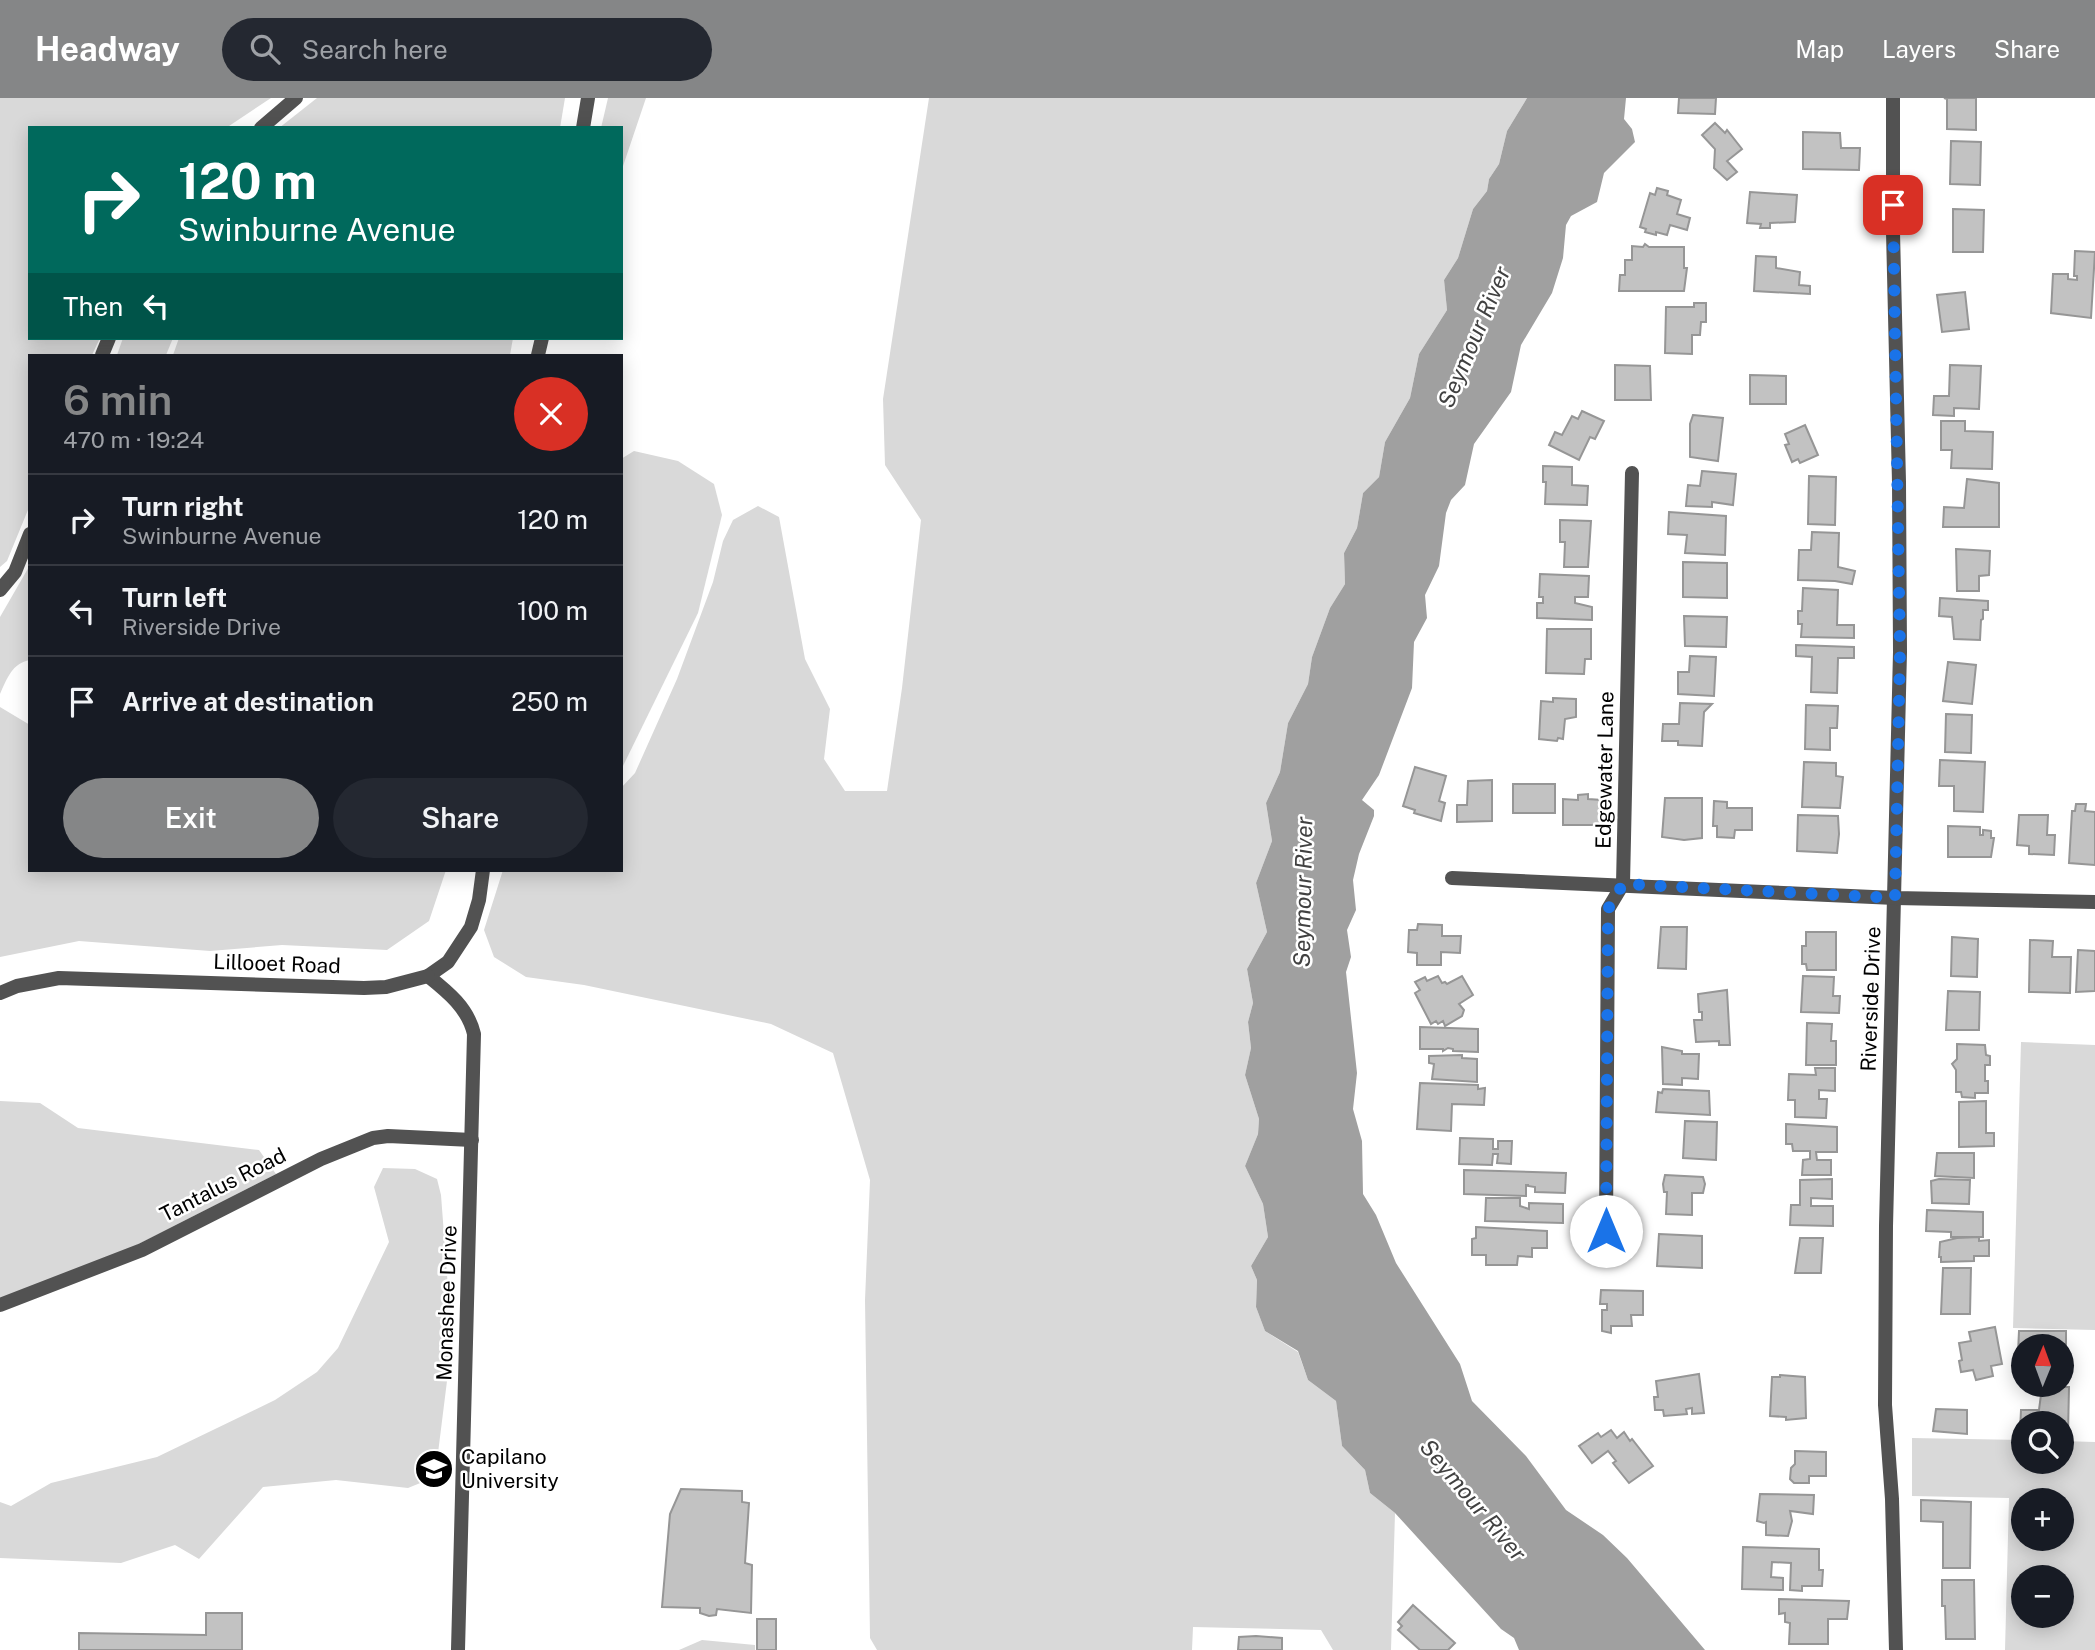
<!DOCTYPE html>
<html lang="en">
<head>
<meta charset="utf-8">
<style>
  body { margin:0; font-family:"Public Sans",sans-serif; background:#242831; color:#f1f3f6; height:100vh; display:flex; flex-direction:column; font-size:26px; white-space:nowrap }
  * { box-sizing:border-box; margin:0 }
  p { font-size:23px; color:#9ea1a6 }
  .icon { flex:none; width:38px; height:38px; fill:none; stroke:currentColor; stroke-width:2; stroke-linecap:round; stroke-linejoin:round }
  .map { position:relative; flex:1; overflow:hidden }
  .panel { position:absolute; left:28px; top:256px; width:595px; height:518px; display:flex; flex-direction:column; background:#171b24; border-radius:0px; box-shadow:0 4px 18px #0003 }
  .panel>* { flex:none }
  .hud { position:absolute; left:28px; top:28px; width:595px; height:214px; border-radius:0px; box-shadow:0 4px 18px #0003; background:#00695c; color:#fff; overflow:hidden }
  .needle { width:46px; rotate:1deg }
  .fabs { position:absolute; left:2011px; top:1236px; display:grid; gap:14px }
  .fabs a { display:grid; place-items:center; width:63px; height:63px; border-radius:50%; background:#171b24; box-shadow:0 4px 18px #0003; font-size:35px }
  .pin { position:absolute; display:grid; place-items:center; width:60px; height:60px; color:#fff; margin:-30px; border-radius:14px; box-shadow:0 4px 10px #0006 }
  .me { position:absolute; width:77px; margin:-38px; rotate:0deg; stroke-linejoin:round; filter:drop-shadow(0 0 5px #0008) }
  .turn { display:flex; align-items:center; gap:24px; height:147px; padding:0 35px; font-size:32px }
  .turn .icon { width:91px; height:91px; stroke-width:2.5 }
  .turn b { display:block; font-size:49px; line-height:60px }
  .then { display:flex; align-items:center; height:66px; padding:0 35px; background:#0003; gap:14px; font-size:26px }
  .round { display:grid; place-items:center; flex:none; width:74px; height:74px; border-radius:37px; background:#242831 }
  .summary { display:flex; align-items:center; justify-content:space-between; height:119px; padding:0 35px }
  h1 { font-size:42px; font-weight:600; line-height:52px; color:#858687 }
  .button { display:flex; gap:14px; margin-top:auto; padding:14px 35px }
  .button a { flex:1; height:80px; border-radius:42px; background:#858687; color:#fff; font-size:28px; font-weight:600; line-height:80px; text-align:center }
  .button a+a { background:#242831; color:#f1f3f6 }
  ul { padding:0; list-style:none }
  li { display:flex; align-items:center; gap:21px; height:91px; padding:0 35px; border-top:2px solid #363941 }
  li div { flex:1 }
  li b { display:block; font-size:26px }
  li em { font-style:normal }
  header { display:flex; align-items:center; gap:42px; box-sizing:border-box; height:98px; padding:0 35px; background:#858687; color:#fff }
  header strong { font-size:33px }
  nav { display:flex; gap:38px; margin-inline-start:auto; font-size:24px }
  .search { width:490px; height:63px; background:#242831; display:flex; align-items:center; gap:18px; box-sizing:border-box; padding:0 24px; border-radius:38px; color:#9ea1a6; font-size:26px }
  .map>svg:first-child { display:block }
  .green { fill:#d9d9d9; fill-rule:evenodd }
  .water { fill:#a0a0a0 }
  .building { fill:#c2c2c2; stroke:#969696; stroke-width:2 }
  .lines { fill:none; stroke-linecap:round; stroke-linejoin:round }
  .minor { stroke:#525252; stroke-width:14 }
  .tertiary { stroke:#525252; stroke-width:14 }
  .route { stroke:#1a73e8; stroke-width:12; stroke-dasharray:0 21.6 }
  .labels { text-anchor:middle; stroke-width:5; stroke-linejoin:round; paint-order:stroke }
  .street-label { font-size:21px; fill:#000; stroke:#fff }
  .poi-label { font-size:21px; fill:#000; stroke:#fff; text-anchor:start }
  .water-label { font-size:23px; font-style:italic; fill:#414141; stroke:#fff }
</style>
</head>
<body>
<header>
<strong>Headway</strong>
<div class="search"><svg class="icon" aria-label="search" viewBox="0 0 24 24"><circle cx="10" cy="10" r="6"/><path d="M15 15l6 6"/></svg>Search here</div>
<nav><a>Map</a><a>Layers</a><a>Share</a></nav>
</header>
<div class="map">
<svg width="2095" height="1552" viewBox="0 0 2095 1552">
  <rect width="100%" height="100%" fill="#fff"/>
  <!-- green -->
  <g class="green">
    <path d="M0,0H271L226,30H30V240H100L92,257H30V407L7,463L0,469Z"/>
    <path d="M317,0H565L560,30H279Z"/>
    <path d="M608,0H646L621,74V30H601Z"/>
    <path d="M929,0H1527L1507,33L1499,66L1489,81L1487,93L1473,111L1458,160L1444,182L1447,212L1419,256L1410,300L1385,344L1379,379L1363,395L1357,430L1344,455L1345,486L1330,510L1312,559L1308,586L1288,625L1280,674L1266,705L1272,743L1256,785L1267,834L1247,871L1253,905L1248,924L1251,950L1245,977L1259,1021L1258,1036L1245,1068L1263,1106L1268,1139L1251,1168L1257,1182L1256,1209L1265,1233L1298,1254L1308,1282L1336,1303L1342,1348L1365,1372L1370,1395L1395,1415L1391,1552H1333L1321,1532L1193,1529L1192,1552H877L870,1540L865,1202L870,1082L833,955L771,926L584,887L526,879L494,859L484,832L503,772H621V690L635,675L677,581L713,484L723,443L733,422L758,408L779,419L805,561L830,611L824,661L845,693H887L902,590L921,422L885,367L883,301Z"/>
    <path d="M123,240H173L166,257H117Z"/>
    <path d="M179,240H513L510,257H173Z"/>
    <path d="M634,353L678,363L714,386L722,417L698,515L621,672V361Z"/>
    <path d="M30,467V562C12,565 7,581 0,596V519Z"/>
    <path d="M0,609L30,627V772H446L429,823L387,852L282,847L210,853L79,843L0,859Z"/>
    <path d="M2021,944L2095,947V1232L2013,1230Z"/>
    <path d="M0,1003L40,1005L78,1030L259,1052L276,1076L119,1156L0,1202Z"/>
    <path d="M383,1070L415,1071L437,1081L441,1097L452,1243L435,1379L408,1390L336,1382L263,1389L199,1461L175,1447L121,1465L0,1460V1404L11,1408L51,1385L157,1359L275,1302L317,1274L338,1250L389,1144L374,1089Z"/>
    <path d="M1912,1340L2023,1342V1363H2062V1343L2095,1344V1552H2005L2009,1400L1912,1398ZM2023,1402H2062V1440H2023ZM2023,1479H2062V1517H2023Z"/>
    <path d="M702,1542L755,1547V1552H679Z"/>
  </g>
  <!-- water -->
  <path class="water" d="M1527,0H1626L1624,21L1632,31L1635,44L1604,75L1597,104L1571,118L1566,127L1563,160L1552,195L1521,247L1511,294L1474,346L1465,387L1451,402L1446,415L1439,468L1425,497L1427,520L1414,544L1412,590L1379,677L1362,702L1374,712V718L1359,756L1353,782L1356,812L1347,832L1351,859L1346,874L1357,975L1353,1011L1362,1043L1363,1096L1376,1117L1396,1165L1460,1266L1472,1303L1526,1358L1566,1412L1603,1437L1627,1460L1705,1552H1519L1514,1540L1501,1531L1395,1415L1370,1395L1365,1372L1342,1348L1336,1303L1308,1282L1298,1253L1265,1233L1256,1209L1257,1182L1251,1168L1268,1139L1263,1106L1245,1068L1258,1036L1259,1021L1245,977L1251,950L1248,924L1253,905L1247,871L1267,834L1256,785L1272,743L1266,705L1280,674L1288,625L1308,586L1312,559L1330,510L1345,486L1344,455L1357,430L1363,395L1379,379L1385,344L1410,300L1419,256L1447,212L1444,182L1458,160L1473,111L1487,93L1489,81L1499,66L1507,33Z"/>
  <!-- building -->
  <g class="building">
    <path d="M1679,0H1716L1715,16L1678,15Z"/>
    <path d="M1944,0H1976V32L1947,31V1Z"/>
    <path d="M1715,25L1725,35L1727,32L1742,51L1727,63L1737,74L1727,82L1714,70L1715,51L1702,37Z"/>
    <path d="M1803,34L1840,35L1841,50H1860L1859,72L1803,71Z"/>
    <path d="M1951,43L1981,44L1980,87L1950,86Z"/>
    <path d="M1657,90L1668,93L1667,97L1681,102L1677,116L1690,120L1687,132L1670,127L1667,137L1656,134V137L1645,134L1646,131L1640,129L1650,95L1655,97Z"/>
    <path d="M1750,94L1797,97L1795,124L1770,125V130H1760L1761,126L1747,125Z"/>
    <path d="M1953,111L1984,112L1983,154H1953Z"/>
    <path d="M1645,146L1649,149H1684V170H1687L1684,193H1619L1620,177H1625V162H1632V148L1643,149Z"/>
    <path d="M2075,153L2095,154L2091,220L2051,215L2053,176H2068V181L2077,182V178H2074Z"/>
    <path d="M1756,158L1776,159V170L1800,174L1799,187L1810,188V196L1754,193Z"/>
    <path d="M1965,194L1969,231L1942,234L1937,197Z"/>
    <path d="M1694,205H1706V224H1701L1700,237H1692V256L1665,255L1666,209H1694Z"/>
    <path d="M1615,267L1650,268L1651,302H1615Z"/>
    <path d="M1950,267L1981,268L1979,311L1954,310V318L1933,317L1934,298H1949Z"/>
    <path d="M1750,277L1786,278V306H1750Z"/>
    <path d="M1582,313L1604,323L1595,341L1590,339L1579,362L1549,347L1555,334L1562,337L1572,318L1578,321Z"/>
    <path d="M1693,317L1723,320L1718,363L1690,359V326Z"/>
    <path d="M1941,323H1965V333L1993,334L1992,371L1951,370L1952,352H1941Z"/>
    <path d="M1805,327L1818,357L1800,365L1798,361L1792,364L1785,347L1789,346L1785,336Z"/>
    <path d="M1543,368L1572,369V387L1588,388L1587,407L1545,406L1546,384H1543Z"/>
    <path d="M1702,373L1736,376L1733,407L1712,404V409L1686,408L1688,387L1700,388Z"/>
    <path d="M1809,378L1836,379L1835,427L1808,426Z"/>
    <path d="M1967,381L1999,385V429H1943L1944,409L1964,410Z"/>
    <path d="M1669,414L1726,418L1725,457L1685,455L1687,437L1668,436Z"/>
    <path d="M1560,422L1591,423L1588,469H1564L1565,444H1560Z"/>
    <path d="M1812,434L1839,435L1838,469L1855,473L1852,486L1835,483L1798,482L1799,452H1811Z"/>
    <path d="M1956,451L1990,453L1989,477L1979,478V493H1957Z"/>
    <path d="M1683,464L1727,465V500L1683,499Z"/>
    <path d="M1540,476L1589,478L1588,499H1575V505L1592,509V522L1537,520V505H1543V499H1539Z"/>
    <path d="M1803,490L1838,492L1837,527H1854V540L1801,539L1802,526H1798V513H1802Z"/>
    <path d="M1940,500L1988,503V512H1983V521L1981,522L1980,542L1954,541L1952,519L1939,518Z"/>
    <path d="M1684,518L1727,519L1726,549L1685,548Z"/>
    <path d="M1547,531H1591V561H1585L1584,576L1546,575Z"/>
    <path d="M1796,547L1854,549V560H1838L1837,595L1811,594L1812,559L1796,558Z"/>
    <path d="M1690,558L1716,559L1714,598L1678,596V574H1689Z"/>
    <path d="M1948,564L1976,567L1972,606L1943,603Z"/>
    <path d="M1553,600L1576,601V619L1565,621L1563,641L1558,640L1557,643L1539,641L1541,603L1553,604Z"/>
    <path d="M1680,605L1712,606L1704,614L1702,648L1678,647V643H1662L1663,626H1679Z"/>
    <path d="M1806,607L1838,608L1837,630H1830V652L1805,651Z"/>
    <path d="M1946,616L1972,617L1971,655L1945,654Z"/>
    <path d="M1940,662L1985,664L1983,714L1954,713V688H1939Z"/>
    <path d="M1804,664L1836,665V678L1843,679L1840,710L1802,709Z"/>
    <path d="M1415,669L1446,678L1439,703L1445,705L1441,723L1414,715L1415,712L1403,708Z"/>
    <path d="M1492,682V723L1457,724V707H1467L1468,683Z"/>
    <rect x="1513" y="686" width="42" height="29"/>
    <path d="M1588,696V701L1602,702V727H1563V701L1578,702V697Z"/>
    <path d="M1665,700H1702V740L1684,742L1662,739Z"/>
    <path d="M1714,703L1727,704V710H1752V732H1735L1734,740L1717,739V728H1713Z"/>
    <path d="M2076,706H2086L2085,713L2095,714V767L2069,765L2072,713H2075Z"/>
    <path d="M1798,717L1838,718L1839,736L1837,755L1797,753Z"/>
    <path d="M2019,717H2048L2047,737H2055L2054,757L2029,756V748L2017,747Z"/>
    <path d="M1948,728L1980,729V737H1983V732L1991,733V740H1994L1991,759H1948Z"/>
    <path d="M1418,826L1442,827V838H1461L1460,855L1441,854V867H1417V855L1408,854L1409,832H1417Z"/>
    <path d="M1661,829H1687L1686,871L1658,870Z"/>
    <path d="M1806,834H1836V872H1807L1806,866H1802V848H1806Z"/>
    <path d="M1952,839L1978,841L1977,879L1951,878Z"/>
    <path d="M2030,842L2053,843L2052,859H2071L2070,895L2029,894Z"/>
    <path d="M2078,852L2095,853V893L2076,894Z"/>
    <path d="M1438,878L1442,885L1445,884L1447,886L1462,878L1473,897L1459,906L1464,912L1462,918L1445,928L1443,923L1438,926L1436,923L1431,926L1415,895L1420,892L1415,884L1425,879L1427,883Z"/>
    <path d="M1803,878L1834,879L1833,898H1840L1839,915L1801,914Z"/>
    <path d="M1727,892L1730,947H1719V943L1696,944L1694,922H1702V914H1699L1698,896Z"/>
    <path d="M1948,893L1980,894L1979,932H1946Z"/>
    <path d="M1807,925L1832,926L1831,943H1836V967H1806Z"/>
    <path d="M1420,929L1478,931V954L1453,953V951L1448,950L1443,953V951H1420Z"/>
    <path d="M1957,946L1985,947L1986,957L1990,958V967H1985V983H1988V995H1975V1000L1962,999L1961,994H1956V972L1952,966L1957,961Z"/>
    <path d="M1662,949L1682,953V956H1699L1698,981L1682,980V987L1663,986Z"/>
    <path d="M1462,957V960L1477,961V984L1432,981L1434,966L1429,965V958Z"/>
    <path d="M1815,970H1835V993L1819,992V1001H1827L1826,1020L1795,1019V1002H1788L1789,976L1816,977Z"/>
    <path d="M1420,985L1478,987V991L1485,990L1484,1007L1452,1006L1451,1033L1417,1031Z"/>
    <path d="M1663,991L1709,993L1710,1017L1656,1014L1658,994L1662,995Z"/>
    <path d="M1986,1003V1035H1994V1048L1959,1049V1004Z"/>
    <path d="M1685,1023L1717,1024L1716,1062L1683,1060Z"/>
    <path d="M1786,1026L1837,1029V1054H1816L1817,1062H1831V1077H1802L1803,1062L1810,1061V1053H1793L1792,1046H1786Z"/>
    <path d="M1460,1040L1493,1041V1051H1498V1043H1512L1511,1066L1497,1065L1498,1056H1493L1492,1067L1459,1066Z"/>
    <path d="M1937,1055H1974V1080L1935,1078Z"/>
    <path d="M1464,1072L1566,1075L1565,1095L1535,1094V1089L1528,1088V1087H1526V1098L1464,1096Z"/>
    <path d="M1665,1077L1703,1079L1705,1086L1703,1095H1692V1117L1666,1116L1667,1094H1664L1663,1086Z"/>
    <path d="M1832,1081V1101L1811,1100V1108H1833V1128L1790,1127L1791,1107H1800V1082Z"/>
    <path d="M1939,1081L1970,1082L1969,1106L1932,1105L1931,1083Z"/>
    <path d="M1486,1100H1520V1108L1529,1111V1105L1563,1106V1125L1485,1123Z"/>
    <path d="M1927,1112L1983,1114V1139H1951V1134L1926,1133Z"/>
    <path d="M1476,1129L1547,1133V1150H1532V1159L1518,1158L1517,1167H1486V1157H1472V1141L1476,1140Z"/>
    <path d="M1659,1136L1702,1138V1170L1657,1168Z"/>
    <path d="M1979,1139V1143L1989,1142V1158H1974V1163L1941,1164V1159H1939L1940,1144L1957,1140Z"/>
    <path d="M1800,1140H1823L1821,1175H1795Z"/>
    <path d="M1943,1170H1971L1970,1216H1941Z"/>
    <path d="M1601,1192L1643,1193V1217H1631L1632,1228H1611V1235L1602,1233V1212H1607V1206H1600Z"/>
    <path d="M1995,1229L2002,1266L1991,1268L1993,1278L1976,1282L1973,1272L1961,1274L1959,1263L1962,1262L1959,1245L1971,1243L1969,1234Z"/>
    <path d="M2019,1233H2066V1250L2069,1254L2068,1284L2062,1283V1248H2023V1255H2018Z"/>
    <path d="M1699,1276L1704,1315L1692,1316V1310L1686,1311L1687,1316L1664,1318L1663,1312H1655L1654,1299H1658L1656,1283Z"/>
    <path d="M1780,1277L1805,1279L1806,1320L1786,1322V1319L1770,1318L1772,1279H1780Z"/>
    <path d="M2042,1289H2069L2068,1336L2062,1335V1325H2023V1334H2020L2021,1312H2039Z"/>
    <path d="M1936,1311L1967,1312V1336L1933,1333Z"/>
    <path d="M1611,1332L1617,1340L1624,1334L1630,1343L1632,1341L1653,1368L1629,1385L1613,1365L1616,1363L1608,1353L1592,1365L1579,1348L1598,1335L1601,1339Z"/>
    <path d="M1795,1353L1826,1354V1378H1809V1385H1794L1790,1381L1791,1370L1795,1366Z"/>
    <path d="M681,1391L742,1393V1404L749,1405L745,1465L752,1467L751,1515L717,1511L716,1517L709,1518L700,1515V1510L662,1509L670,1416Z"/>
    <path d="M1760,1396L1814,1397L1813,1416L1790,1413L1792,1423L1788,1438L1766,1437V1424L1764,1425L1757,1423Z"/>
    <path d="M1921,1402L1971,1404L1970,1470H1943V1424L1921,1423Z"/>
    <path d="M1743,1449L1819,1451V1472H1823L1822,1488H1802V1493L1790,1492L1791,1465L1772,1464L1771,1479L1783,1480V1492L1742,1491Z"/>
    <path d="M1942,1482H1974L1975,1541H1946L1945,1508H1942Z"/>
    <path d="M1779,1501L1849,1503L1847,1521H1828V1546H1789L1790,1525L1785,1524V1515L1779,1516Z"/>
    <path d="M1413,1507L1455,1545L1448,1552H1420L1398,1532L1402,1528L1398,1524Z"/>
    <path d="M206,1515H242V1552H79V1535L206,1537Z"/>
    <rect x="757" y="1521" width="19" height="31"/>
    <path d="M1256,1538L1282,1540V1552H1238L1239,1539Z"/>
  </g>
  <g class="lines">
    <!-- minor -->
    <g class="minor">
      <path d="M1893,0V134L1899,384L1900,554L1886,1128L1885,1307L1892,1401L1896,1552"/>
      <path d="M261,30L296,0"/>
      <path d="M583,30L588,0"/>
      <path d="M102,257L109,240"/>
      <path d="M538,257L542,240"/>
      <path d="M0,492L15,474L30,436"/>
      <path d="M1452,780L1895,800L2095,804"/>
      <path d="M1606,1133L1608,811L1623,786L1632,375"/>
      <path d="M0,1207L142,1152L321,1061L373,1040L388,1038L472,1042"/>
      <path d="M458,1552L474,936C468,910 448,894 428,878L448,864L471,829L479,802L483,772"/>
    </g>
    <!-- tertiary -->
    <path class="tertiary" d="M0,895L17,888L59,880L364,890L386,889L428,878"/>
  </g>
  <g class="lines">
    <!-- route -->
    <path class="route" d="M1606,1133L1608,811L1623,786L1895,800L1900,554L1893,107"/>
  </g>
  <!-- icons -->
  <defs>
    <symbol id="university-disc" viewBox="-11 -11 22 22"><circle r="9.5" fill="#000" stroke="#fff"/><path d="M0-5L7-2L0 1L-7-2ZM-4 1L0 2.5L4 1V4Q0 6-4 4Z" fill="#fff"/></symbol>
  </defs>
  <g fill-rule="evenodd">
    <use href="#university-disc" x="412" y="1349" width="44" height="44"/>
  </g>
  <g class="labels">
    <!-- street labels -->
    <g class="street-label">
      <text transform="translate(1605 672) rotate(-89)" y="7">Edgewater Lane</text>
      <text transform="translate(277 866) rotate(2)" y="7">Lillooet Road</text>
      <text transform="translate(1871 901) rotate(-88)" y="7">Riverside Drive</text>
      <text transform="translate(223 1087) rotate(-27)" y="7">Tantalus Road</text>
      <text transform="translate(447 1205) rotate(-88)" y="7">Monashee Drive</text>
    </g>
    <!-- poi labels -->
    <g class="poi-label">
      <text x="461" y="1366">Capilano<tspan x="461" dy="24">University</tspan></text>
    </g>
    <!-- water labels -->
    <g class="water-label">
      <text transform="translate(1474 239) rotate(-67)" y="8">Seymour River</text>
      <text transform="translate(1303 794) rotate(-89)" y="8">Seymour River</text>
      <text transform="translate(1473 1402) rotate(50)" y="8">Seymour River</text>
    </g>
  </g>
</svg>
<div class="fabs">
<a><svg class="needle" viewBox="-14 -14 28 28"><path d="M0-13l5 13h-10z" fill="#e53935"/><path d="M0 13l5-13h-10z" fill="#9ea1a6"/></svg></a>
<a><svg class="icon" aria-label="search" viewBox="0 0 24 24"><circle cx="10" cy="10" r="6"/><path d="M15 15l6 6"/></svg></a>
<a>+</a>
<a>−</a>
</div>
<div class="pin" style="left:1893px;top:107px;background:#d93025"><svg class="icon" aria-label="arrive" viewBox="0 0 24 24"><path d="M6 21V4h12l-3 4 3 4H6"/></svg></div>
<svg class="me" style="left:1606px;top:1133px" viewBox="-20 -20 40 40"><circle r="19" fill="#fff"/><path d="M0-13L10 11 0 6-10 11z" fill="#1a73e8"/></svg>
<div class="hud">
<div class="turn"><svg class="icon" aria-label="right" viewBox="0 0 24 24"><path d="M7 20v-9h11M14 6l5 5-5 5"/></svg><div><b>120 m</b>Swinburne Avenue</div></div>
<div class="then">Then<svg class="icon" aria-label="left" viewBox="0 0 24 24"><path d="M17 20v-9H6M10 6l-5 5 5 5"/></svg></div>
</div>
<section class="panel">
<div class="summary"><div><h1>6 min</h1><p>470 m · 19:24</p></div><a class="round" style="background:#d93025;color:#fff"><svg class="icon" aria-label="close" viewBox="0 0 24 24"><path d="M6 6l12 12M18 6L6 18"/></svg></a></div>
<ul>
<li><svg class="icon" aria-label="right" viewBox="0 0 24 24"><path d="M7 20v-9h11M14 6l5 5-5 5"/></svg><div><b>Turn right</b><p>Swinburne Avenue</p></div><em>120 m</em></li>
<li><svg class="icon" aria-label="left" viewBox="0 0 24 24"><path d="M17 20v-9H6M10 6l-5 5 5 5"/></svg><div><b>Turn left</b><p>Riverside Drive</p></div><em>100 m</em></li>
<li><svg class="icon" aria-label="arrive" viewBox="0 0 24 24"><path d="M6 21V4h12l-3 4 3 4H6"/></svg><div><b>Arrive at destination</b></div><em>250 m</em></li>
</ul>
<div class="button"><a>Exit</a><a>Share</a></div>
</section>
</div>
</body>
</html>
